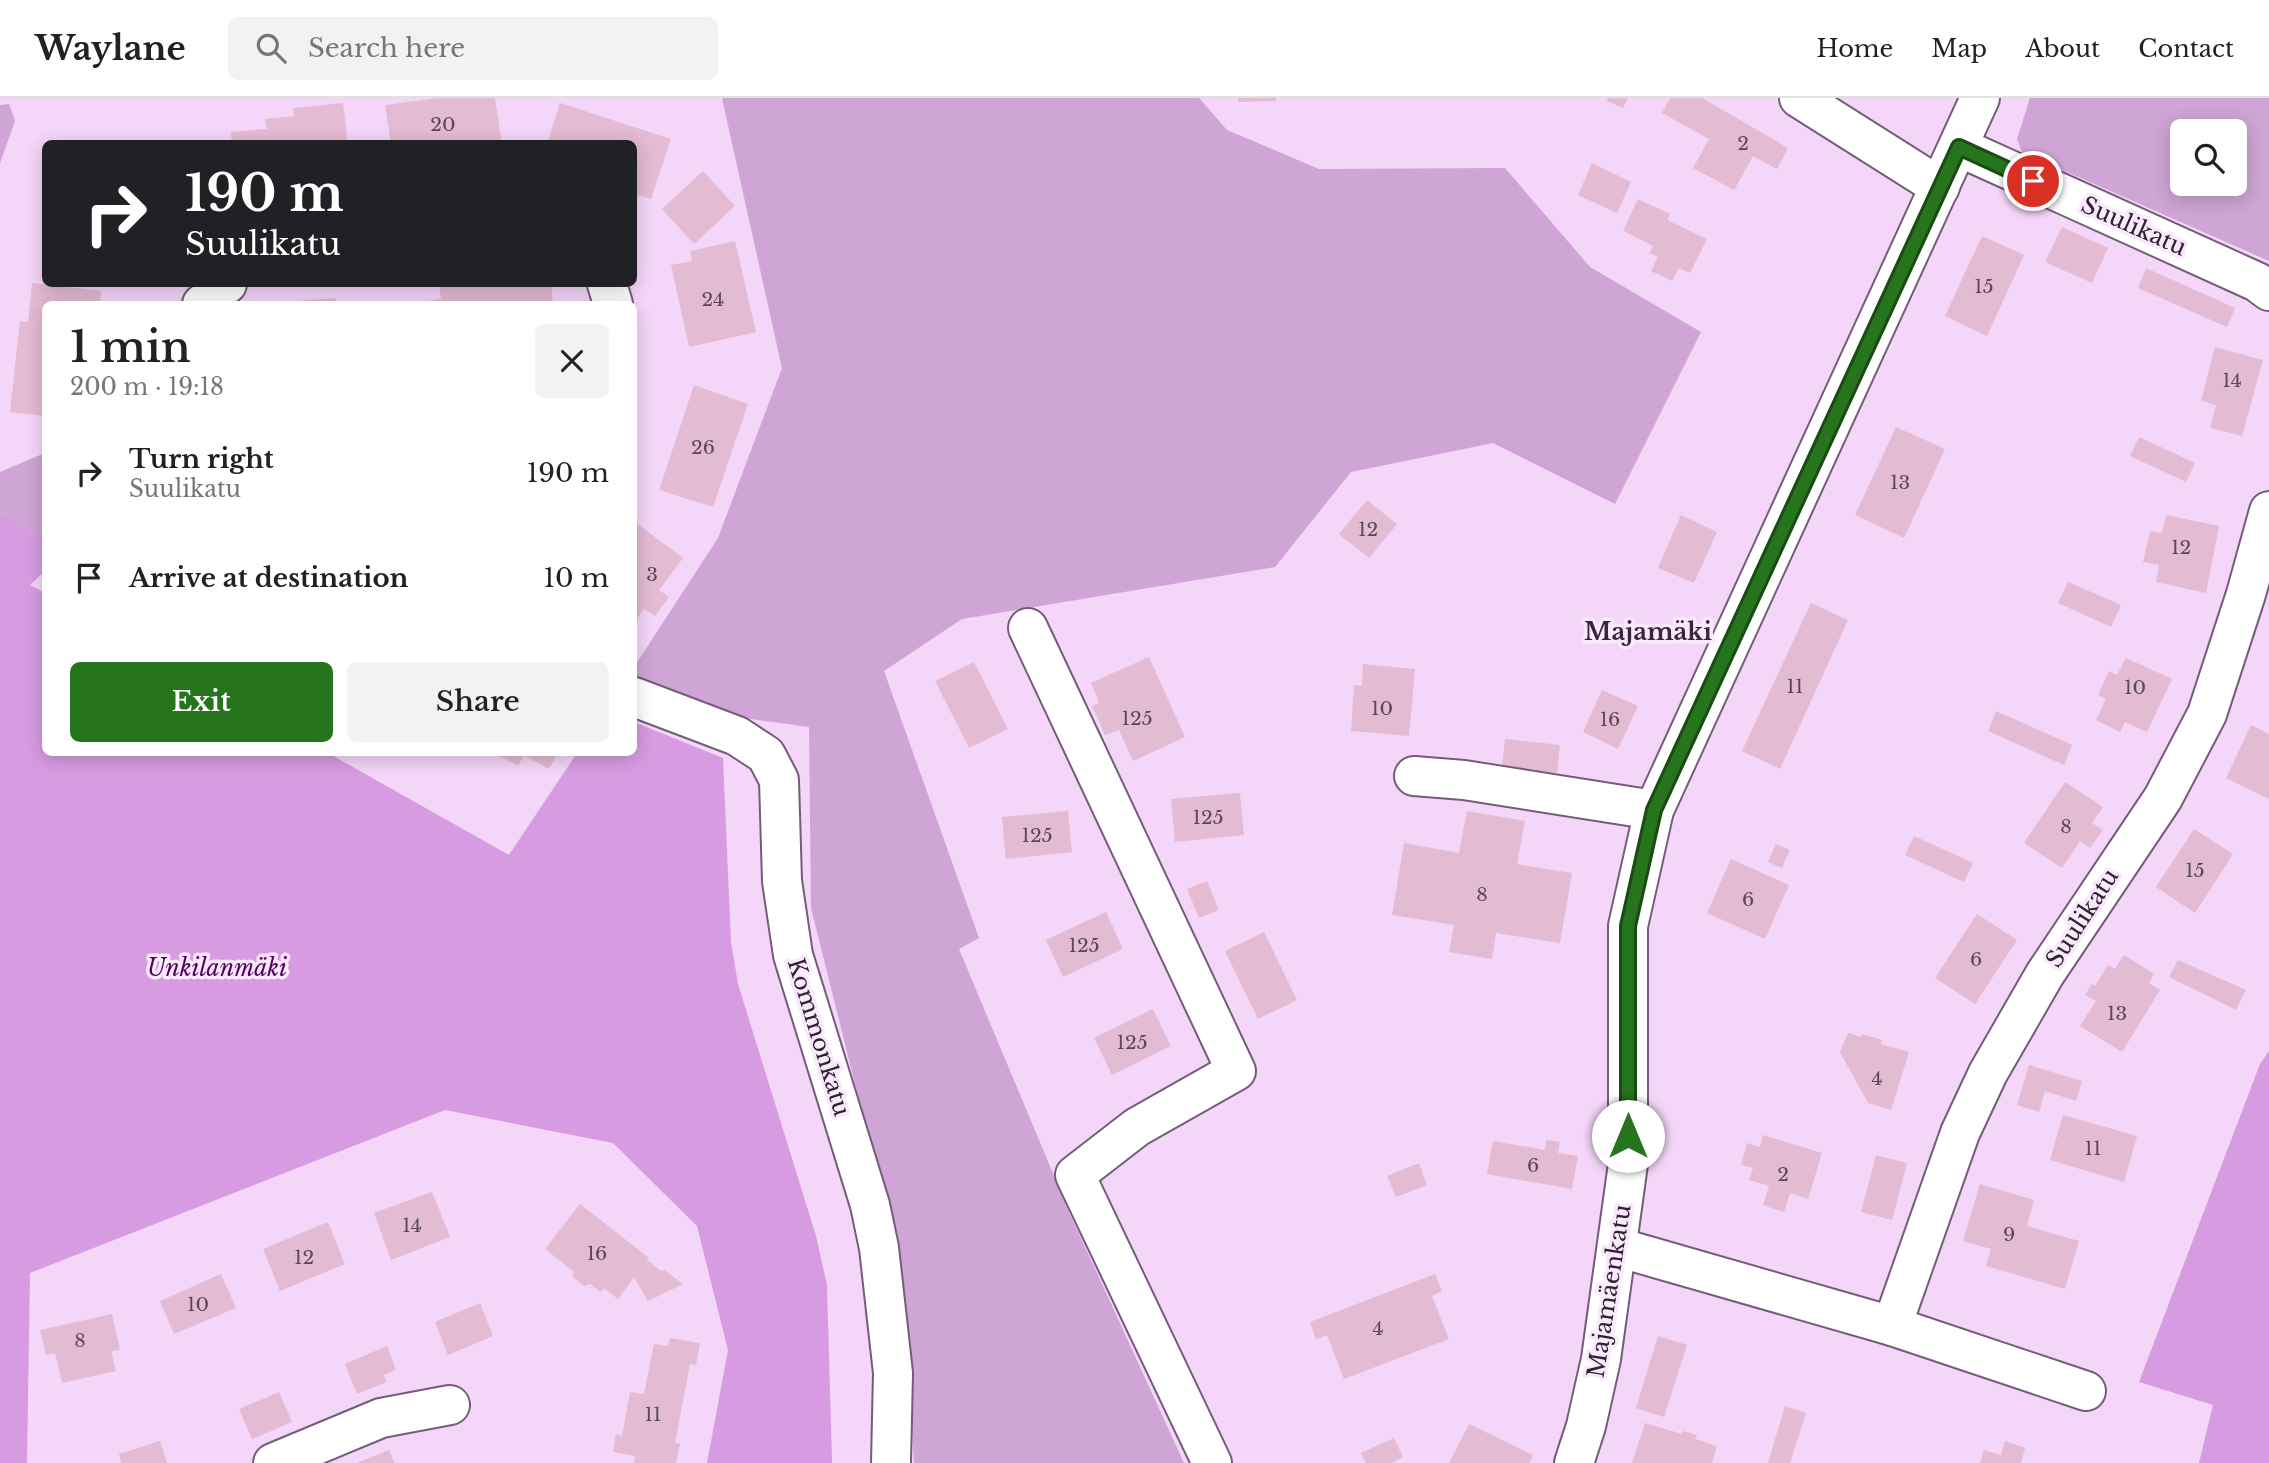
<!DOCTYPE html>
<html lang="en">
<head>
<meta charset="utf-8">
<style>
  body { margin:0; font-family:"Libre Baskerville",serif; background:#f2f2f2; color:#222; height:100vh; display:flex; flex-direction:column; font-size:26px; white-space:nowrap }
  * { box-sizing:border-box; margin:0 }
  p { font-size:23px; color:#767676 }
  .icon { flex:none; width:38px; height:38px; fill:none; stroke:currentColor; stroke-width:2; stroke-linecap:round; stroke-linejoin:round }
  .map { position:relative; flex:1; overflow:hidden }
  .sheet { position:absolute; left:42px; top:203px; width:595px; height:455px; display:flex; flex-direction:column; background:#fff; border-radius:10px; box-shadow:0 4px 18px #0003 }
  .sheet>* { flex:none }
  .hud { position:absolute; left:42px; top:42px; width:595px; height:147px; border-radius:10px; box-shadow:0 4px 18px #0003; background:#202124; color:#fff; overflow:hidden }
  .controls { position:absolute; left:2170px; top:21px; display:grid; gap:14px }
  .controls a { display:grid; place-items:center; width:77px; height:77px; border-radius:10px; background:#fff; box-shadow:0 4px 18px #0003; font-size:35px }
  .pin { position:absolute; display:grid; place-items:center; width:60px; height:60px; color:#fff; margin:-30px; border:4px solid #fff; border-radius:50%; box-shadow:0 2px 7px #0007 }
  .me { position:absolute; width:77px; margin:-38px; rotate:0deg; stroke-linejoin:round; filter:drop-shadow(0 0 5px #0008) }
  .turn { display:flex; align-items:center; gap:24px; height:147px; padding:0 28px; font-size:32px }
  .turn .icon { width:91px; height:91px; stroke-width:2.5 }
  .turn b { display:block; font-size:49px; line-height:60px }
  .round { display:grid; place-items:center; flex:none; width:74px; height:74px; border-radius:10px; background:#f2f2f2 }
  .head { display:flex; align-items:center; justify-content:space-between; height:119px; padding:0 28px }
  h1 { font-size:42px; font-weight:600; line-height:52px }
  .action { display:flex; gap:14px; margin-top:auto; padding:14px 28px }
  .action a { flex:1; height:80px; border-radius:10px; background:#26751d; color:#fff; font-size:28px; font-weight:600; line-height:80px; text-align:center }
  .action a+a { background:#f2f2f2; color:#222 }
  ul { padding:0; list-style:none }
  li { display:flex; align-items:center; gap:21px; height:105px; padding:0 28px }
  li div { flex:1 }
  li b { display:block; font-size:26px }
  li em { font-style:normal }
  header { display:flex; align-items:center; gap:42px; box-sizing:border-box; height:98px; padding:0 35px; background:#fff; border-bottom:2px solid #e0e0e0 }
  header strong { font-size:33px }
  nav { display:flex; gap:38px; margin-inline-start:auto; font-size:24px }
  .search { width:490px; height:63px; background:#f2f2f2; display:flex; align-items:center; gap:18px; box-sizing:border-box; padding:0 24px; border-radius:10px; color:#767676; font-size:26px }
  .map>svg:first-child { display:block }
  .green { fill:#cea5d4; fill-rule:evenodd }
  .forest { fill:#d79be1 }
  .building { fill:#e3bbd3 }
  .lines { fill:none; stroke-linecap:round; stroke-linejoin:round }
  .minor-casing { stroke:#755c7a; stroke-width:42 }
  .minor { stroke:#fff; stroke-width:38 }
  .route-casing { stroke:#194c13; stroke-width:18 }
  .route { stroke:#26751d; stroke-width:12 }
  .labels { text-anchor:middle; stroke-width:7; stroke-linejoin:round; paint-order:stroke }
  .number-label { font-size:19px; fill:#5a4858 }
  .street-label { font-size:23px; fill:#2d222f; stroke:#fae8fd }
  .park-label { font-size:23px; font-style:italic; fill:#52035e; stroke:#fae8fd }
  .neighbourhood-label { font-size:24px; font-weight:bold; fill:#3b243f; stroke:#fae8fd }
</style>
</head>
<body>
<header>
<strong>Waylane</strong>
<div class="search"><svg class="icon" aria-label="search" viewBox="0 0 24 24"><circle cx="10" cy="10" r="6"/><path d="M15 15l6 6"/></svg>Search here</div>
<nav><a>Home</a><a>Map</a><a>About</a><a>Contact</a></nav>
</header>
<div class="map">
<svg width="2269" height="1365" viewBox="0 0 2269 1365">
  <rect width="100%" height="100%" fill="#f4d6f8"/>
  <!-- green -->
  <g class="green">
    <path d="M722,0H1199L1227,32L1319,71L1505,70L1590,169L1701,234L1615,406L1493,345L1351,374L1275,469L962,521L884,573L979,840L959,851L1070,1116L1184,1365H914L906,1207L878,1078L811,810L809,629L729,618L677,600L634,577V569L718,440L782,270Z"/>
    <path d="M2030,0H2269V163L2022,54L2017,41ZM2182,33H2235V86H2182Z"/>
    <path d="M9,6L15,23L0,65V7Z"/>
    <path d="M45,355V439L0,415V374Z"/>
  </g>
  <!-- forest -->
  <g class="forest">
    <path d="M0,415L45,439V473L30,487L45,495L46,654L328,655L509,757L577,655L634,654V624L723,660L731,844L738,886L816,1138L827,1187L832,1365H707L728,1252L697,1128L613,1045L445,1012L30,1175L27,1365H0Z"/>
    <path d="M2269,953V1365H2199L2213,1307L2139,1284L2260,966Z"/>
  </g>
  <!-- building -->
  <g class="building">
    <path d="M439,0H495L502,46H391L385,7Z"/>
    <path d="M1238,0H1276V3L1238,4Z"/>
    <path d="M1608,0H1628L1623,10L1607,3Z"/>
    <path d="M1670,0H1702L1788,50L1777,71L1753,58L1734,92L1693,70L1709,41L1662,15Z"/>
    <path d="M343,5L348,46H232L231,34L267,31L265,21L294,18L293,10Z"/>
    <path d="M560,5L671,41L651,101L634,96V46H547Z"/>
    <path d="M1592,65L1631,84L1617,115L1578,97Z"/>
    <path d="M703,73L735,108L694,146L662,111Z"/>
    <path d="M1638,101L1670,116L1667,122L1707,141L1690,175L1679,170L1672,183L1651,173L1658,159L1650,155L1653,148L1623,133Z"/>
    <path d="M2062,129L2108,150L2092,185L2045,164Z"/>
    <path d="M1982,138L2024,157L1987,238L1945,218Z"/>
    <path d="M735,143L756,234L689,249L671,167L692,163L690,153Z"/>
    <path d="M2146,170L2235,210L2227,229L2138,190Z"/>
    <path d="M32,185L101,193L100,206H46V318L10,314L20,223L28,224Z"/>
    <path d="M439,186H551L553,206H406L441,201Z"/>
    <path d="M336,200V206H300V203Z"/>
    <path d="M2215,249L2263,262L2242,338L2210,330L2216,307L2201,303Z"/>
    <path d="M694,287L748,306L713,409L659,392Z"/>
    <path d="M1896,329L1945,351L1904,440L1855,417Z"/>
    <path d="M2139,339L2195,365L2186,384L2130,358Z"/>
    <path d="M1367,402L1397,426L1369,460L1339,436Z"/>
    <path d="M1681,417L1717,434L1694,485L1658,470Z"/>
    <path d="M2166,417L2219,428L2206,495L2156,484L2159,467L2143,464L2150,433L2162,435Z"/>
    <path d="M636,425L683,460L659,492L669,499L655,518L644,511L634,525V429Z"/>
    <path d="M2068,484L2121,507L2111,529L2058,505Z"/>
    <path d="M1811,505L1848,522L1780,671L1742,653Z"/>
    <path d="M1149,559L1185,639L1133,663L1119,632L1105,637L1092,608L1099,605L1091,585Z"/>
    <path d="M2126,560L2172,581L2147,634L2125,624L2120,634L2096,622L2106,601L2098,597L2109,573L2117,577Z"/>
    <path d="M974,564L1008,631L969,650L935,583Z"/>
    <path d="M1363,566L1415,571L1409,638L1351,633L1354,587L1362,588Z"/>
    <path d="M1602,592L1638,608L1618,651L1583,634Z"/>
    <path d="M1996,613L2072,647L2064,667L1988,633Z"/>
    <path d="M2251,627L2269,636V701L2226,680Z"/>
    <path d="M1505,641L1560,647L1557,675L1502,670Z"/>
    <path d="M492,654H558L549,671L524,657L518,668Z"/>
    <path d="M2065,684L2103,709L2092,725L2103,732L2090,750L2080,743L2062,770L2024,745Z"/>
    <path d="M1240,695L1244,737L1175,744L1171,701Z"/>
    <path d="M1068,713L1072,754L1006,761L1002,719Z"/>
    <path d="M1467,713L1525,723L1517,766L1572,775L1560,845L1496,835L1492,861L1449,854L1454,827L1392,817L1404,745L1459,755Z"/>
    <path d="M2194,731L2233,756L2195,815L2156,789Z"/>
    <path d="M1914,738L1973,765L1964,784L1905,757Z"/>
    <path d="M1776,746L1790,752L1782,770L1768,764Z"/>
    <path d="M1731,761L1789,787L1765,841L1707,815Z"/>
    <path d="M1207,783L1219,812L1199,820L1187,791Z"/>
    <path d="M1106,814L1123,851L1063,879L1046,842Z"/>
    <path d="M1977,816L2017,842L1975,906L1935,880Z"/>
    <path d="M1264,834L1297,902L1258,921L1225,853Z"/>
    <path d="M2124,857L2154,876L2149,885L2160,892L2122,954L2080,928L2096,903L2085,897L2092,886L2095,888L2108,867L2115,871Z"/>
    <path d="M2178,862L2246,892L2236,912L2169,879Z"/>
    <path d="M1153,911L1171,948L1112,977L1094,940Z"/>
    <path d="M1848,935L1861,939L1862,936L1882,942L1881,946L1909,954L1891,1012L1868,1005L1840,954Z"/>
    <path d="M2029,967L2082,983L2076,1003L2045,993L2039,1014L2017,1007Z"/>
    <path d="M2063,1017L2137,1038L2124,1084L2050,1062Z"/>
    <path d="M1763,1037L1822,1055L1808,1101L1790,1095L1784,1114L1763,1107L1769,1088L1749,1082L1753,1070L1741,1067L1747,1045L1760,1049Z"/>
    <path d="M1546,1042L1560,1044L1558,1055L1578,1058L1572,1091L1487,1076L1493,1043L1545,1052Z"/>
    <path d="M1876,1057L1907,1065L1892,1122L1861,1114Z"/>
    <path d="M1419,1065L1427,1087L1396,1099L1387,1078Z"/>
    <path d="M1980,1086L2034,1102L2027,1128L2079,1143L2065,1191L1986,1168L1991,1151L1963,1143Z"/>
    <path d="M432,1094L450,1139L391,1162L374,1115Z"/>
    <path d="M580,1106L649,1160L647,1162L661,1173L664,1172L683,1186L648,1203L634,1179L618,1201L604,1190L601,1194L590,1186L584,1188L573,1179V1173L545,1151Z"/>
    <path d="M328,1124L345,1166L280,1193L263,1151Z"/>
    <path d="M221,1176L236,1210L174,1236L160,1203Z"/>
    <path d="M1435,1176L1442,1193L1432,1198L1449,1241L1344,1281L1327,1237L1316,1241L1310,1224Z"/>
    <path d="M480,1205L493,1238L448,1257L435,1224Z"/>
    <path d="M112,1216L120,1252L111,1253L116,1273L62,1285L55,1255L46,1257L40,1232Z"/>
    <path d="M1658,1238L1687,1247L1664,1319L1636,1310Z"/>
    <path d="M670,1240L700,1245L696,1267L690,1266L675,1345L680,1346L676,1365H634L635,1358L613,1354L616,1336L622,1338L630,1294L644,1296L654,1246L668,1248Z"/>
    <path d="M387,1248L396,1272L384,1277L387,1284L357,1296L345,1266Z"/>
    <path d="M279,1294L292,1324L252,1341L239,1311Z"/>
    <path d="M1785,1308L1806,1315L1790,1365H1768Z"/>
    <path d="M1645,1325L1682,1336L1683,1333L1697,1337L1695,1341L1717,1348L1712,1365H1632Z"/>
    <path d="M1469,1326L1533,1357L1529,1365H1449Z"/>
    <path d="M1394,1340L1403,1359L1391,1365H1366L1361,1355Z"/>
    <path d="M160,1343L167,1365H121L119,1356Z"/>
    <path d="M2005,1343L2025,1350L2021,1365H1980L1984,1352L2001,1357Z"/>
    <path d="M389,1352L395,1365H357Z"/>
  </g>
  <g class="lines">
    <defs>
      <g id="minor">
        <path d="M1799,0L1940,89"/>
        <path d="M1959,49L2257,184L2269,193"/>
        <path d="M607,186L613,206"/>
        <path d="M202,206L227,186"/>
        <path d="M1028,530L1236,973L1137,1029L1075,1077L1212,1365"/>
        <path d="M634,599L737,638L766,657L779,682L782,783L793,857L870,1107L879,1150L893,1275L891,1365"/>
        <path d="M1414,678L1464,682L1654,712"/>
        <path d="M1617,1149L1892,1228L1960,1035L1988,975L2045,876L2163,700L2207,616L2246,496L2269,413"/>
        <path d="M1892,1228L2086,1293"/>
        <path d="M273,1365L381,1320L450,1307"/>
        <path d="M1574,1365L1586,1328L1601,1261L1628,1066V828L1654,712L1980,0"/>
      </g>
    </defs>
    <!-- minor casing -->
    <use href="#minor" class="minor-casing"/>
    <!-- minor -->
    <use href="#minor" class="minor"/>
  </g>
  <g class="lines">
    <defs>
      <path id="route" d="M1628,1038V828L1654,712L1959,49L2033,83"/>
    </defs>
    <!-- route casing -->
    <use href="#route" class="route-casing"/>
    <!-- route -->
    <use href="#route" class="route"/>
  </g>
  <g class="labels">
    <!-- number labels -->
    <g class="number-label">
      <text x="443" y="33">20</text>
      <text x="1743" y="52">2</text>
      <text x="1984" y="195">15</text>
      <text x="713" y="208">24</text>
      <text x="2232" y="289">14</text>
      <text x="703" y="356">26</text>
      <text x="1900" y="391">13</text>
      <text x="1368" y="438">12</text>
      <text x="2181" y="456">12</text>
      <text x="652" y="483">3</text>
      <text x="1795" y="595">11</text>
      <text x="2135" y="596">10</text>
      <text x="1382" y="617">10</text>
      <text x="1137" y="627">125</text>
      <text x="1610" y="628">16</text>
      <text x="1208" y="726">125</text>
      <text x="2066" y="735">8</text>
      <text x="1037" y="744">125</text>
      <text x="2195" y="779">15</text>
      <text x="1482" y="803">8</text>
      <text x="1748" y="808">6</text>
      <text x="1084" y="854">125</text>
      <text x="1976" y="868">6</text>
      <text x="2117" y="922">13</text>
      <text x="1132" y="951">125</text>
      <text x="1877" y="987">4</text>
      <text x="2093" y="1057">11</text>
      <text x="1533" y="1074">6</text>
      <text x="1783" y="1083">2</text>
      <text x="412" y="1134">14</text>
      <text x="2009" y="1143">9</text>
      <text x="597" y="1162">16</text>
      <text x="304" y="1166">12</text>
      <text x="198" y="1213">10</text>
      <text x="1378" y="1237">4</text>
      <text x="80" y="1249">8</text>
      <text x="653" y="1323">11</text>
    </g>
    <!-- street labels -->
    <g class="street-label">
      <text transform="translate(2134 128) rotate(24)" y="8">Suulikatu</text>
      <text transform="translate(2082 820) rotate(-57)" y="8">Suulikatu</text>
      <text transform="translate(819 939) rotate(73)" y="8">Kommonkatu</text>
      <text transform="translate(1609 1193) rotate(-81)" y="8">Majamäenkatu</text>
    </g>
    <!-- park labels -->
    <g class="park-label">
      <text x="217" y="878">Unkilanmäki</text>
    </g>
    <!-- neighbourhood labels -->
    <g class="neighbourhood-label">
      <text x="1648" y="542">Majamäki</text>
    </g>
  </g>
</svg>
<div class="controls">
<a><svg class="icon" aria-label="search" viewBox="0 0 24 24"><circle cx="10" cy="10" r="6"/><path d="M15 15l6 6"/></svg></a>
</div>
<div class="pin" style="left:2033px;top:83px;background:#d93025"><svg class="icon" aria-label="arrive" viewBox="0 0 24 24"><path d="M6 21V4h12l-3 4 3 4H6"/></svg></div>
<svg class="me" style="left:1628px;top:1038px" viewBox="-20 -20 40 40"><circle r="19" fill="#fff"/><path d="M0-13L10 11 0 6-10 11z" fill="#26751d"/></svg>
<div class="hud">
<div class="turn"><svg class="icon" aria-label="right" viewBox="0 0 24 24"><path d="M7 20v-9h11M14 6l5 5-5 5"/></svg><div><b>190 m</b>Suulikatu</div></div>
</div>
<section class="sheet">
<div class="head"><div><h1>1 min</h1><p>200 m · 19:18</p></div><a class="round"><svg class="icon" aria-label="close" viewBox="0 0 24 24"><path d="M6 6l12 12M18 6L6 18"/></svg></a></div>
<ul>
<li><svg class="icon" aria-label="right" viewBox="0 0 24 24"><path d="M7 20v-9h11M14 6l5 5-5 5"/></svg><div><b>Turn right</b><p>Suulikatu</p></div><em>190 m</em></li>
<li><svg class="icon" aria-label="arrive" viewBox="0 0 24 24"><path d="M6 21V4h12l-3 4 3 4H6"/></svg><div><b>Arrive at destination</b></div><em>10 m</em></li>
</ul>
<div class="action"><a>Exit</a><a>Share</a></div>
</section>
</div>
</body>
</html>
